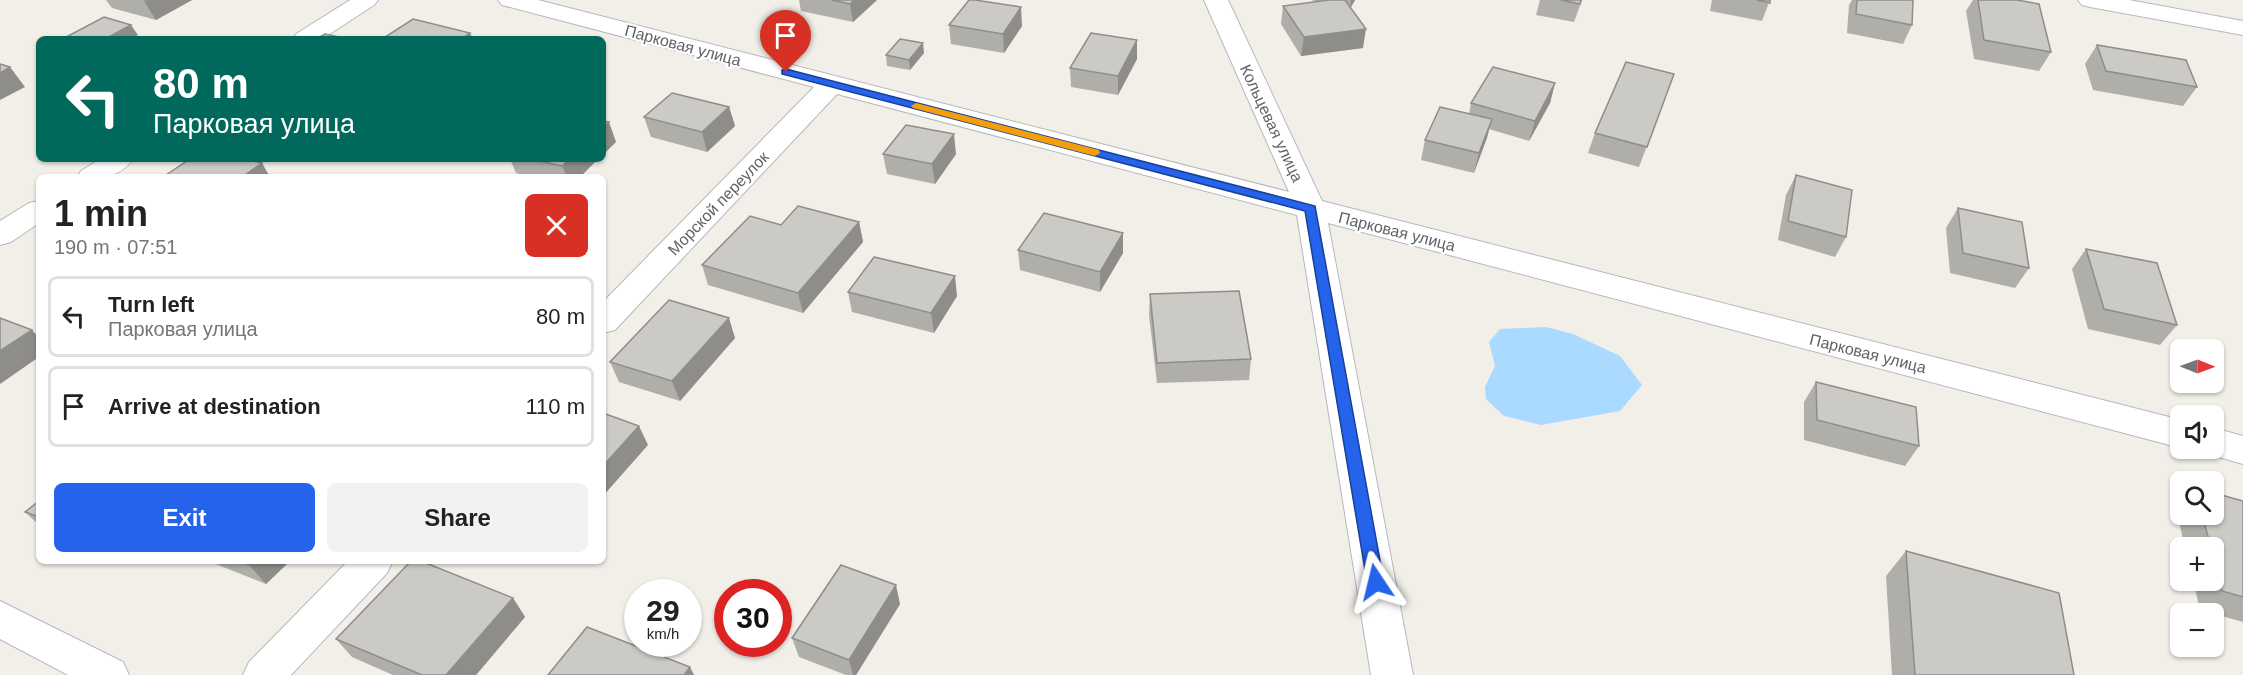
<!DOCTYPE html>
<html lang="en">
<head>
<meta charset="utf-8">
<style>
  body { margin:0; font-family:Arial,sans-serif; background:#f2f2f2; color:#222; height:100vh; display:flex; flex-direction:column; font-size:22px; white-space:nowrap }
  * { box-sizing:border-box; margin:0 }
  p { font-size:20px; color:#767676 }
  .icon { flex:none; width:33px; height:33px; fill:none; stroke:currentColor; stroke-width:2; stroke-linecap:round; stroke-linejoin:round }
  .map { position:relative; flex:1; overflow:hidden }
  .details { position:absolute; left:36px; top:174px; width:570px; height:390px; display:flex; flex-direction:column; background:#fff; border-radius:9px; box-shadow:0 2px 4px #0004 }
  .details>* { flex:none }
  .top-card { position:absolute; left:36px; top:36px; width:570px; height:126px; border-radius:9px; box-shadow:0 2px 4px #0004; background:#00695c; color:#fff; overflow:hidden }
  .needle { width:39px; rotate:91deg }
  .fabs { position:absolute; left:2170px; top:339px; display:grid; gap:12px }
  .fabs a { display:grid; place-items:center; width:54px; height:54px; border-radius:9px; background:#fff; box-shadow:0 2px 4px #0004; font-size:30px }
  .speed { position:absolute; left:624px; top:579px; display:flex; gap:12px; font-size:30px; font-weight:700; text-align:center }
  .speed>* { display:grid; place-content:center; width:78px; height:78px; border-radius:50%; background:#fff; box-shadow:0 2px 4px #0004; line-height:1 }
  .speed small { font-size:15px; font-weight:400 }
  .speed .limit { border:9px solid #d22; background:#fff; color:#111 }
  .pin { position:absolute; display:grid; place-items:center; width:51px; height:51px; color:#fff; margin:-62px -26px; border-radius:50% 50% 50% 0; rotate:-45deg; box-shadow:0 0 6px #0007 }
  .pin .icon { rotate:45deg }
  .me { position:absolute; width:66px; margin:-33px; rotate:350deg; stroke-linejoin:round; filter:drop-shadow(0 0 4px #0008) }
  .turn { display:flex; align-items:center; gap:21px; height:126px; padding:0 18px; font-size:27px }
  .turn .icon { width:78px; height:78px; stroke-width:2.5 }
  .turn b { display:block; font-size:42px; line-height:51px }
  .round { display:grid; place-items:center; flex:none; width:63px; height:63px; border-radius:9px; background:#f2f2f2 }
  .headline { display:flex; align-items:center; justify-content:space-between; height:102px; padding:0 18px }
  h1 { font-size:36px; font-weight:800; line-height:45px }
  .button { display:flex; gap:12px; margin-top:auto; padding:12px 18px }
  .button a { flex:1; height:69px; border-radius:9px; background:#2563eb; color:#fff; font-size:24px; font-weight:800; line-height:69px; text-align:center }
  .button a+a { background:#f2f2f2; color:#222 }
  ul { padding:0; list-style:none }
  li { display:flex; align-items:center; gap:18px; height:81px; margin:0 12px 9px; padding:0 6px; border:3px solid #e0e0e0; border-radius:9px }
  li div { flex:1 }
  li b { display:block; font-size:22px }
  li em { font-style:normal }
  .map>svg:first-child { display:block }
  .water { fill:#aadaff }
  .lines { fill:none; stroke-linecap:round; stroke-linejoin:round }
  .street-casing { stroke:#b5b8bc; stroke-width:2 }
  .street { fill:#fff; fill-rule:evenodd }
  .wall { fill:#afaea9 }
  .shaded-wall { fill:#8f8d8a }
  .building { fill:#cccac5; stroke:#8f8d8a; stroke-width:1.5 }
  .route { fill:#2563eb; stroke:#184099; stroke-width:1.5 }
  .slow { fill:#f59e0b }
  .labels { text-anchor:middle; stroke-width:4.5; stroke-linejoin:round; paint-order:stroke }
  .street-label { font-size:16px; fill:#5f6368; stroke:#fff }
</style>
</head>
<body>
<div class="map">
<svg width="2243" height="675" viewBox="0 0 2243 675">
  <rect width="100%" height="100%" fill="#f1efe8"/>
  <!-- water -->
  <path class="water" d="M1546,327L1573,334L1620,356L1642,385L1620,411L1541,425L1504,416L1486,399L1485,387L1495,366L1489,342L1500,329Z"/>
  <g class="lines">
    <defs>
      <g id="street">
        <path d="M350,0H378L374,5L322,39H293L296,34Z"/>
        <path d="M498,0H538L1289,192L1204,0H1228L1322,201L2181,420V448L1328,223L1413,675H1371L1297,215L837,94L615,330L603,333V302L814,87L502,5Z"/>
        <path d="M2078,0H2129L2243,21V35L2090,7L2082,5Z"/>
        <path d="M100,159H133C118,180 99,177 77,177L81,171Z"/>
        <path d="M39,201V223L11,242L0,245V221L29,203Z"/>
        <path d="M2214,428L2243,436V464L2201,452L2200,448H2214Z"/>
        <path d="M348,561H393L387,573L291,675H243L249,662Z"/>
        <path d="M0,601L123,662L129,675H68L0,639Z"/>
      </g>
    </defs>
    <!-- street casing -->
    <use href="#street" class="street-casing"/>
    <!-- street -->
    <use href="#street" class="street"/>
  </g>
  <!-- wall -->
  <g class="wall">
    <path d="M106,0H192L156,20L112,8Z"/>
    <path d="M799,0H877L853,22L801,11Z"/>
    <path d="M1311,0H1355L1350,8L1363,48L1301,56L1281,24L1283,6L1317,2Z"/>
    <path d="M1540,0H1582L1574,22L1536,15Z"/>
    <path d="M1712,0H1770L1762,21L1710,11Z"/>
    <path d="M1852,0H1913L1912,25L1903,44L1847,33L1849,5Z"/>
    <path d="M1973,0H2017L2051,52L2039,71L1974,59L1966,11Z"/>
    <path d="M949,25L1022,26L1004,53L951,44Z"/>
    <path d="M2097,45L2197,87L2183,106L2093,90L2085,64Z"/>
    <path d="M924,53L910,70L887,66L886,55Z"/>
    <path d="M1137,59L1118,95L1071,87L1070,68Z"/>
    <path d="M1674,74L1639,167L1588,153L1595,133Z"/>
    <path d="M1555,83L1550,103L1529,141L1489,129L1474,173L1421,160L1425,140L1469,114L1471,103Z"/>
    <path d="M729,107L735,126L707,152L651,137L644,117Z"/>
    <path d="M883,154H956L935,184L887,174Z"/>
    <path d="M510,159H598L580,177H531L516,173Z"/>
    <path d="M1796,175L1846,237L1835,257L1778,240L1786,195Z"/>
    <path d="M1958,208L2029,268L2015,288L1950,273L1946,228Z"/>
    <path d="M859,222L863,242L803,313L708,285L702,265L781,225Z"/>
    <path d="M2086,249L2177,325L2160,345L2088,329L2072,269Z"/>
    <path d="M1018,250L1123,253L1100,292L1020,270Z"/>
    <path d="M848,292L957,296L934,333L852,312Z"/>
    <path d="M1150,294L1251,359L1249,380L1157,383L1149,315Z"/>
    <path d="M735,338L680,401L619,382L610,362Z"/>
    <path d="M1816,382L1919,446L1905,466L1804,440V402Z"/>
    <path d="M39,501V525L25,512Z"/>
    <path d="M2243,501V622L2200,610L2193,580H2214V548H2185L2176,508L2181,503V514H2214Z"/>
    <path d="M1906,551L2074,675H1892L1886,576Z"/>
    <path d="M208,561H290L266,584Z"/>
    <path d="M513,598L525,617L476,675H393L352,657L336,639Z"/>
    <path d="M900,604L856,675H846L799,657L792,638Z"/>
  </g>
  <!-- shaded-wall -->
  <g class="shaded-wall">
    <path d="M146,0H192L156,20L144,1Z"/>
    <path d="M854,0H877L853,22L850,4Z"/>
    <path d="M1351,0H1355L1350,9Z"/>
    <path d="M1021,7L1022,26L1004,53L1003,34Z"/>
    <path d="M131,25L138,35L130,39H105Z"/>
    <path d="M1366,29L1363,48L1301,56L1304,37Z"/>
    <path d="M470,33L473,39H461Z"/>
    <path d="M1137,40V59L1118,95V76Z"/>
    <path d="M923,43L924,53L910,70L909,60Z"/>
    <path d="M10,67L25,87L0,100V73Z"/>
    <path d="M1555,83L1550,103L1529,141L1535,121Z"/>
    <path d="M729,107L735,126L707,152L702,132Z"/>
    <path d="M1492,119L1487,138L1474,173L1479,153Z"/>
    <path d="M609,122L616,142L603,155V128Z"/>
    <path d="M954,134L956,154L935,184L932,164Z"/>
    <path d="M570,159H598L580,177H567L562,166Z"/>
    <path d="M262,163L270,177H242Z"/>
    <path d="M859,222L863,242L803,313L798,293Z"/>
    <path d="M1123,233V253L1100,292V272Z"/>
    <path d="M955,276L957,296L934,333L931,313Z"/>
    <path d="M729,318L735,338L680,401L672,381Z"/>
    <path d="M32,330L39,338V357L0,384V351Z"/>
    <path d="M639,426L648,445L603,496V466Z"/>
    <path d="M253,561H290L266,584L249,565Z"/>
    <path d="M896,585L900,604L856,675H853L849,660Z"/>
    <path d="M513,598L525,617L476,675H446Z"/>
    <path d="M690,667L694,675H684Z"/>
  </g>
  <!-- building -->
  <g class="building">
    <path d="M832,0H854L850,4Z"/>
    <path d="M969,0H975L1021,7L1003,34L949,25Z"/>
    <path d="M1329,0H1345L1366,29L1304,37L1283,6Z"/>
    <path d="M1561,0H1581L1580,4Z"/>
    <path d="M1757,0H1770V3Z"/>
    <path d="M1857,0H1913L1912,25L1856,14Z"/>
    <path d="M1978,0H2017L2039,4L2051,52L1984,40Z"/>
    <path d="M104,17L131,25L105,39H79L68,36Z"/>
    <path d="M413,19L470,33L461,39H382Z"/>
    <path d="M1091,33L1137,40L1118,76L1070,68Z"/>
    <path d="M325,34L348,39H316Z"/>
    <path d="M900,39L923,43L909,60L886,55Z"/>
    <path d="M2097,45L2186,60L2197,87L2106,71Z"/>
    <path d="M1626,62L1674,74L1647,147L1595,133Z"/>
    <path d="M0,64L10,67L0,73Z"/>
    <path d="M1493,67L1555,83L1535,121L1471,103Z"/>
    <path d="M672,93L729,107L702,132L644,117Z"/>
    <path d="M1440,107L1492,119L1479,153L1425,140Z"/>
    <path d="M603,121L609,122L603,128Z"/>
    <path d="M906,125L954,134L932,164L883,154Z"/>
    <path d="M190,159H246L262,163L242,177H163Z"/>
    <path d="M530,159H570L562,166Z"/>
    <path d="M1796,175L1852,190L1846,237L1788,221Z"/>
    <path d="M798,206L859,222L798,293L702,265L750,216L781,225Z"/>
    <path d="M1958,208L2022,222L2029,268L1963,253Z"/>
    <path d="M1044,213L1123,233L1100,272L1018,250Z"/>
    <path d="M2086,249L2157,263L2177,325L2104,309Z"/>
    <path d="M874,257L955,276L931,313L848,292Z"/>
    <path d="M1239,291L1251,359L1157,363L1150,294Z"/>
    <path d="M669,300L729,318L672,381L610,362Z"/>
    <path d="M0,318L32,330L0,351Z"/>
    <path d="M1816,382L1916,407L1919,446L1817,420Z"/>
    <path d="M603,413L639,426L603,466Z"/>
    <path d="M2214,493L2243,501V597L2222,591L2214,560V548H2211L2202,514H2214Z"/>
    <path d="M39,501V517L25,512Z"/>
    <path d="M1906,551L2059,593L2074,675H1915Z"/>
    <path d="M238,561H253L249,565Z"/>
    <path d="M411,561H421L513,598L446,675H422L336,639Z"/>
    <path d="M841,565L896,585L849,660L792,638Z"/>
    <path d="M587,627L690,667L684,675H548Z"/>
  </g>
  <!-- route -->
  <path class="route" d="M786,69L1315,206L1384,582L1381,587L1376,589L1370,587L1367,582L1305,211L782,74V70Z"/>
  <!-- slow -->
  <path class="slow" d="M916,103L1099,150L1100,153L1095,156L913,108L911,106Z"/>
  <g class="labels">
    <!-- street labels -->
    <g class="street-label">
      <text transform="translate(683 45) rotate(15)" y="6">Парковая улица</text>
      <text transform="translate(1272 123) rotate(65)" y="6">Кольцевая улица</text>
      <text transform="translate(718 203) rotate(-46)" y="6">Морской переулок</text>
      <text transform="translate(1397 231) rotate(14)" y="6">Парковая улица</text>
      <text transform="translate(1868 353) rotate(14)" y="6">Парковая улица</text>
    </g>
  </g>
</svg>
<div class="fabs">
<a><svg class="needle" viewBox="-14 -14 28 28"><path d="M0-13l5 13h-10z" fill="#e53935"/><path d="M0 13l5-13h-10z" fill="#767676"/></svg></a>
<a><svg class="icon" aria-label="sound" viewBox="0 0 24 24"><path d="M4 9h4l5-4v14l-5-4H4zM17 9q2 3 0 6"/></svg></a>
<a><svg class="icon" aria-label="search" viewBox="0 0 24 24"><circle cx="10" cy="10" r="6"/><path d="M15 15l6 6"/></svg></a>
<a>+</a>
<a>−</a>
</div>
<div class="speed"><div>29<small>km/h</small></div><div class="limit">30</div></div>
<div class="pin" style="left:786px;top:72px;background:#d93025"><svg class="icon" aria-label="arrive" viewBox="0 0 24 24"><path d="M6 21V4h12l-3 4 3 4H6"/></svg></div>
<svg class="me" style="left:1376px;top:582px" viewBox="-20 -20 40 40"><path d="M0-17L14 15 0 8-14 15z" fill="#2563eb" stroke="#fff" stroke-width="4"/></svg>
<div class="top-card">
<div class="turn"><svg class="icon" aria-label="left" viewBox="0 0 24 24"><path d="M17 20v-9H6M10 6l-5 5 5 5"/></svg><div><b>80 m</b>Парковая улица</div></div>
</div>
<section class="details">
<div class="headline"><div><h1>1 min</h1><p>190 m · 07:51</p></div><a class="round" style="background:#d93025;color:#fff"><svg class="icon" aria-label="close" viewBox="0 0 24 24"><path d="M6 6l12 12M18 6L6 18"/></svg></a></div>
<ul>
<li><svg class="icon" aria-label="left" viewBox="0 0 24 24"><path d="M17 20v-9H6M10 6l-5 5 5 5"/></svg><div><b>Turn left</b><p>Парковая улица</p></div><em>80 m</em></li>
<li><svg class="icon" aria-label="arrive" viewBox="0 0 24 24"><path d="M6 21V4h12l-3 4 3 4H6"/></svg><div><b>Arrive at destination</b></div><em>110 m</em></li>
</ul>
<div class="button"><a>Exit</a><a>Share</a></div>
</section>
</div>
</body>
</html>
